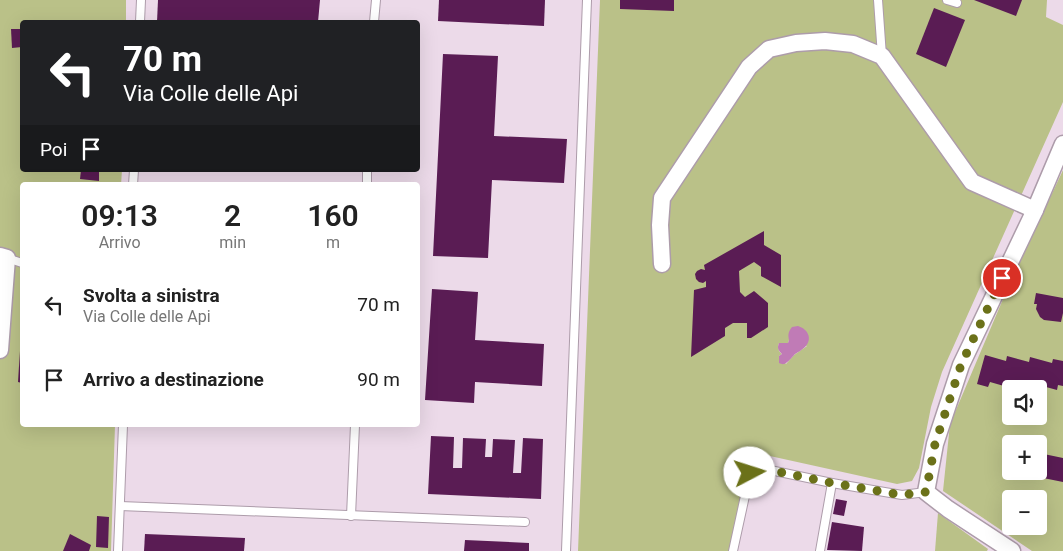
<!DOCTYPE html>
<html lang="it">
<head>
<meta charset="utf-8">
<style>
  body { margin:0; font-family:Roboto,sans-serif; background:#f6f6f6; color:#222; height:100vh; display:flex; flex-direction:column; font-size:19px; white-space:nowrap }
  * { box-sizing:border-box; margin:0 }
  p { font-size:16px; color:#767676 }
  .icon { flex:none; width:28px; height:28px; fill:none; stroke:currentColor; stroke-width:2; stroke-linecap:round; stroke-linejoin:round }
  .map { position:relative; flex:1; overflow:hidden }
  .drawer { position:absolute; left:20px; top:182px; width:400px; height:245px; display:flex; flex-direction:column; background:#fff; border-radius:5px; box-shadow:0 5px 20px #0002 }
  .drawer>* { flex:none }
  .guide { position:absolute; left:20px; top:20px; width:400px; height:152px; border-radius:5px; box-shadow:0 5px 20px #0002; background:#202124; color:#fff; overflow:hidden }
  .fabs { position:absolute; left:1002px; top:380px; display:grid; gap:10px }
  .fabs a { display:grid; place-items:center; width:45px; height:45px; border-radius:5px; background:#fff; box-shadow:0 5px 20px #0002; font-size:25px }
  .pin { position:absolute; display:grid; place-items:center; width:42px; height:42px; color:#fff; margin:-21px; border:2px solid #fff; border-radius:50%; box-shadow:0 1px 5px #0007 }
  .me { position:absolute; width:55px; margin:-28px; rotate:85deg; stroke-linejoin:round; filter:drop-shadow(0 0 4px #0008) }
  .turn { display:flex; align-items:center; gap:18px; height:105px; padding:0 20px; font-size:22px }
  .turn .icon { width:65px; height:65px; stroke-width:2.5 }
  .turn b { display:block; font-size:35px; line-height:42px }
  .then { display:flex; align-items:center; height:48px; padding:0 20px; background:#0003; gap:10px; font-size:19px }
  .eta { display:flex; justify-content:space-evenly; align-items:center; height:85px; text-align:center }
  .eta b { font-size:30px; font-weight:600; line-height:35px }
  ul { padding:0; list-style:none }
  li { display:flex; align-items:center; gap:15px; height:75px; padding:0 20px }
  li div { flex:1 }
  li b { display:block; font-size:19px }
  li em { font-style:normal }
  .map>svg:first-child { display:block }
  .green { fill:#bac188; fill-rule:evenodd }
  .water { fill:#c07bb6 }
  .building { fill:#5a1c54 }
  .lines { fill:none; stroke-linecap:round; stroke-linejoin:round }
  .service-casing { stroke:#ad9caa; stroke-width:10 }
  .minor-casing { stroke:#ad9caa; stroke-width:19 }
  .service { stroke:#fff; stroke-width:8 }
  .minor { stroke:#fff; stroke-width:16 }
  .route { stroke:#6b7119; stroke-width:9; stroke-dasharray:0 16.2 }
</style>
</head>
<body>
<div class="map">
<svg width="1063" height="551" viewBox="0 0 1063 551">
  <rect width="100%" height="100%" fill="#ecdae9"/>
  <!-- green -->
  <g class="green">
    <path d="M0,0H126V22H22V170H122L121,185H22V425H115L111,551H0Z"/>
    <path d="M600,0H1047L1046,17L1063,25V102L942,372L931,407L919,468L912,481L897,484L752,452L729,551H578ZM789,340L807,346L794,355L786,364L779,356L782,354L779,351L778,346L779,343H788Z"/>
    <path d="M1063,170V551H1032L943,491L950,424L1006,292ZM1011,389H1039V416H1011ZM1011,444H1039V471H1011ZM1011,499H1039V526H1011Z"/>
    <path d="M938,513L988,549L987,551H935Z"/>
  </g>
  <!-- water -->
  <path class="water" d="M798,326C808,329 813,339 805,347C802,350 798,352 795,354C792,357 789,361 786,363C783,365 782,364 779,363V356L782,354C778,350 777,348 779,343H788L789,340C788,335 788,332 792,327Z"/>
  <!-- building -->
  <g class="building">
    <path d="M158,0H320L318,22H157Z"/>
    <path d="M439,0H545L544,26L438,21Z"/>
    <path d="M620,0H674V11L620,9Z"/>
    <path d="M974,0H1022L1016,16Z"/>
    <path d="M934,8L965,20L946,67L916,54Z"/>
    <path d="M11,29H22V47L12,48Z"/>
    <path d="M443,54L498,56L494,136L567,139L564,183L492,180L488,258L433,256Z"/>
    <path d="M81,170L99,171V181L80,179Z"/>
    <path d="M764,231V245L781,255V287L761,276V267L754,262L739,271L740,292L745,297L754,291L768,303V327L751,338H747V323H733L725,328V336L691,357L694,290L706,287V281L703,283L699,282L696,279L695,274L697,271L701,269L705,270L704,265Z"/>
    <path d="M432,289L478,292L475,340L544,344L542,386L475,382L474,403L425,400Z"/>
    <path d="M1036,293L1063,298V313L1061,322L1044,320L1040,317L1036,309L1037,304H1034Z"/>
    <path d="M20,351H22V383L18,382Z"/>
    <path d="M985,355L1006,361L1007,356L1029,362L1030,357L1052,363L1053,359L1063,361V386L1058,385L1057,390L1035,384L1034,389L1012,383L1011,388L990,382L988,387L977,384Z"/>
    <path d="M431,436L454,437L453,468H462L463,438L486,439L485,457H492L493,439L515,440L513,473H521L523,438L543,439L541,499L428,494Z"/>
    <path d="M1039,453L1063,458V482L1013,472V471H1039Z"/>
    <path d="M836,499L847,501L844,516L833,514Z"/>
    <path d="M97,516L109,517L108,548L96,547Z"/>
    <path d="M832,522L864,527L862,551L827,550Z"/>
    <path d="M70,534L91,545L89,551H63Z"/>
    <path d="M145,534L245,538L244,551H144Z"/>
    <path d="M465,540L529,543V551H464Z"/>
  </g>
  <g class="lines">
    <defs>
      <g id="service">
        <path d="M878,0L882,56"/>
        <path d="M947,0L957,3"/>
        <path d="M140,22L141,0"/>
        <path d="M374,22L376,0"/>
        <path d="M133,185L134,170"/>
        <path d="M367,185V170"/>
        <path d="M7,258L22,263"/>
        <path d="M120,506L525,522"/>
        <path d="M351,516L355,425"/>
        <path d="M118,551L123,425"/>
        <path d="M566,551L587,0"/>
        <path d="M733,551L750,473L759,470H770L832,483L902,495L926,492"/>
        <path d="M820,551L832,483"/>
      </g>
      <g id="minor">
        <path d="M0,256L7,258L0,350"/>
        <path d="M662,264L660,225L662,198L749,67L769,49L796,43L825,41L853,44L882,56L972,182L1035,210"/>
        <path d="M1012,551L948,509L926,492L935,444L961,365L1035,210L1063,144"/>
      </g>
    </defs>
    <!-- service casing -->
    <use href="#service" class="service-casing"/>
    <!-- minor casing -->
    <use href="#minor" class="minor-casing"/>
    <!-- service -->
    <use href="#service" class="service"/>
    <!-- minor -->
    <use href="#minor" class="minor"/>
  </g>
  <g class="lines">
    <!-- route -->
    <path class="route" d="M750,473L759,470H770L832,483L902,495L926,492L935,444L961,365L1002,278"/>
  </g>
</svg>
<div class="fabs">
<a><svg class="icon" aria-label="sound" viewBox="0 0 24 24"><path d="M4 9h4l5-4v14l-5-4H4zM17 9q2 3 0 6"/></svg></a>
<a>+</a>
<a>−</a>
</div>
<div class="pin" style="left:1002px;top:278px;background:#d93025"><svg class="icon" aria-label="arrive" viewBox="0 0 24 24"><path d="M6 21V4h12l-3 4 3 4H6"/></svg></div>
<svg class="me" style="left:750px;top:473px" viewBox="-20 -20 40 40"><circle r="19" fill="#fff"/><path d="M0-13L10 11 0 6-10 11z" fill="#6b7119"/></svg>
<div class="guide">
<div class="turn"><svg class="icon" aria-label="left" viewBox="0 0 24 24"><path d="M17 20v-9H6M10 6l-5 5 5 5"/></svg><div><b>70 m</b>Via Colle delle Api</div></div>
<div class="then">Poi<svg class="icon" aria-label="arrive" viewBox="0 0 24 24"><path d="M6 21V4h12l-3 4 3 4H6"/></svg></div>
</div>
<section class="drawer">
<div class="eta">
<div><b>09:13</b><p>Arrivo</p></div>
<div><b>2</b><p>min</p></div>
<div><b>160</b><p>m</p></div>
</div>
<ul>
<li><svg class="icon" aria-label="left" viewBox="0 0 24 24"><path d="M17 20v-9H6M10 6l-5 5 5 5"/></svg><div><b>Svolta a sinistra</b><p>Via Colle delle Api</p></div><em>70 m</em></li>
<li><svg class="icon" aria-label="arrive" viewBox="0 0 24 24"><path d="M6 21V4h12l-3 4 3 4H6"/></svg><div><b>Arrivo a destinazione</b></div><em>90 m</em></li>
</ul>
</section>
</div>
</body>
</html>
